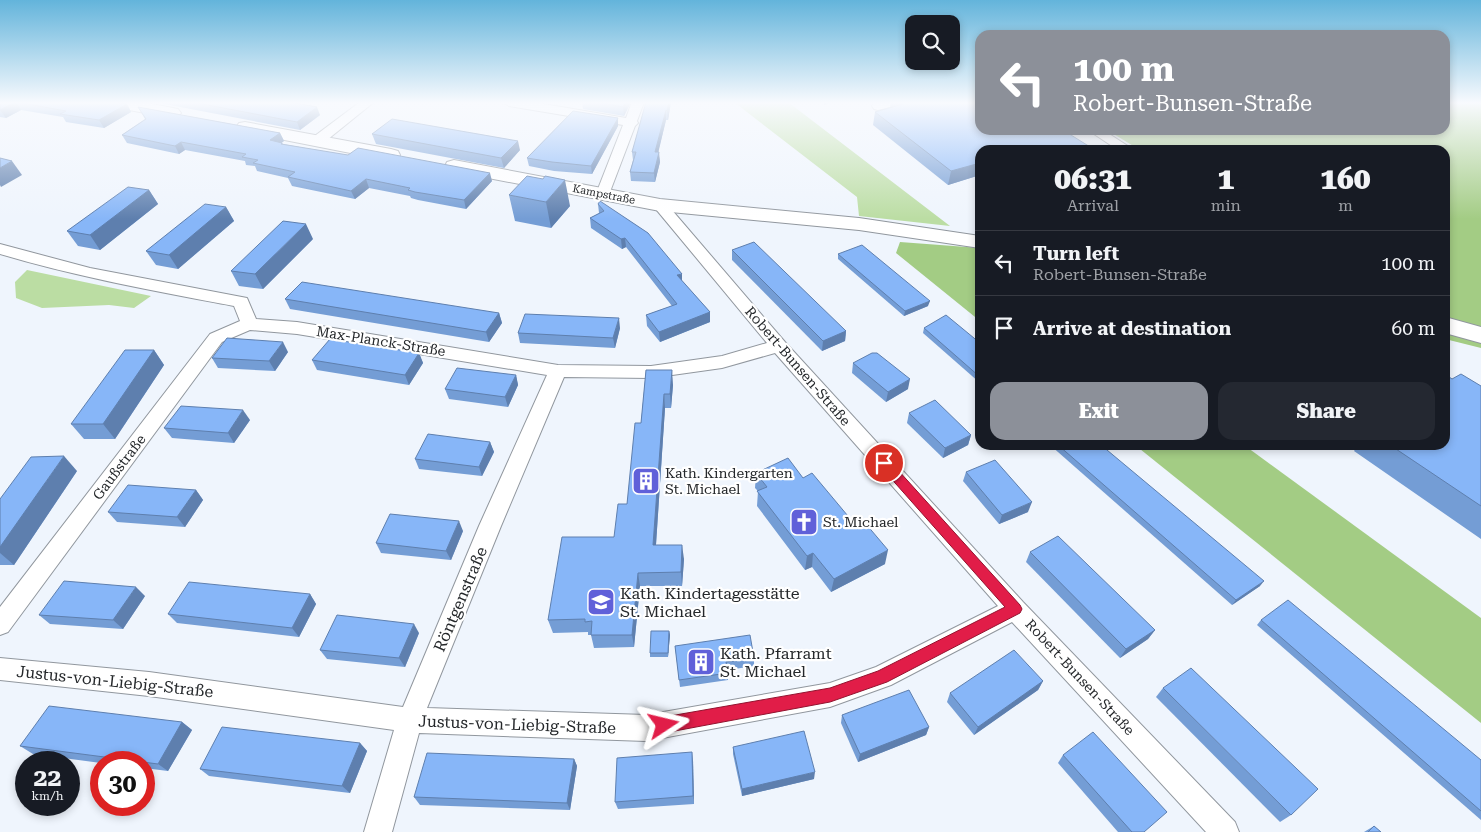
<!DOCTYPE html>
<html lang="en">
<head>
<meta charset="utf-8">
<style>
  body { margin:0; font-family:"Roboto Serif",serif; background:#242831; color:#f1f3f6; height:100vh; display:flex; flex-direction:column; font-size:19px; white-space:nowrap }
  * { box-sizing:border-box; margin:0 }
  p { font-size:16px; color:#9ea1a6 }
  .icon { flex:none; width:28px; height:28px; fill:none; stroke:currentColor; stroke-width:2; stroke-linecap:round; stroke-linejoin:round }
  .map { position:relative; flex:1; overflow:hidden }
  .panel { position:absolute; left:975px; top:145px; width:475px; height:305px; display:flex; flex-direction:column; background:#171b24; border-radius:15px; box-shadow:0 2px 8px #0003 }
  .panel>* { flex:none }
  .banner { position:absolute; left:975px; top:30px; width:475px; height:105px; border-radius:15px; box-shadow:0 2px 8px #0003; background:#8c9099; color:#fff; overflow:hidden }
  .buttons { position:absolute; left:905px; top:15px; display:grid; gap:10px }
  .buttons a { display:grid; place-items:center; width:55px; height:55px; border-radius:10px; background:#171b24; box-shadow:0 2px 8px #0003; font-size:25px }
  .speed { position:absolute; left:15px; top:751px; display:flex; gap:10px; font-size:25px; font-weight:700; text-align:center }
  .speed>* { display:grid; place-content:center; width:65px; height:65px; border-radius:50%; background:#171b24; box-shadow:0 2px 8px #0003; line-height:1 }
  .speed small { font-size:12px; font-weight:400 }
  .speed .limit { border:8px solid #d22; background:#fff; color:#111 }
  .pin { position:absolute; display:grid; place-items:center; width:42px; height:42px; color:#fff; margin:-21px; border:2px solid #fff; border-radius:50%; box-shadow:0 1px 5px #0007 }
  .me { position:absolute; width:55px; margin:-28px; rotate:80deg; stroke-linejoin:round; filter:drop-shadow(0 0 4px #0008) }
  .turn { display:flex; align-items:center; gap:18px; height:105px; padding:0 15px; font-size:22px }
  .turn .icon { width:65px; height:65px; stroke-width:2.5 }
  .turn b { display:block; font-size:35px; line-height:42px }
  .eta { display:flex; justify-content:space-evenly; align-items:center; height:85px; text-align:center }
  .eta b { font-size:30px; font-weight:800; line-height:35px }
  .action { display:flex; gap:10px; margin-top:auto; padding:10px 15px }
  .action a { flex:1; height:58px; border-radius:15px; background:#8c9099; color:#fff; font-size:20px; font-weight:800; line-height:58px; text-align:center }
  .action a+a { background:#242831; color:#f1f3f6 }
  ul { padding:0; list-style:none }
  li { display:flex; align-items:center; gap:15px; height:65px; padding:0 15px; border-top:1px solid #363941 }
  li div { flex:1 }
  li b { display:block; font-size:19px }
  li em { font-style:normal }
  .map>svg:first-child { display:block }
  .green { fill:#bbdda3 }
  .forest { fill:#a3cc84 }
  .lines { fill:none; stroke-linecap:round; stroke-linejoin:round }
  .street-casing { stroke:#91979e; stroke-width:2 }
  .secondary-casing { stroke:#91979e; stroke-width:2 }
  .street { fill:#fff; fill-rule:evenodd }
  .secondary { fill:#fff; fill-rule:evenodd }
  .wall { fill:#749dd5 }
  .shaded-wall { fill:#5e7fae }
  .building { fill:#87b6f8; stroke:#5e7fae }
  .route { fill:#e11d48; stroke:#92132f }
  .labels { text-anchor:middle; stroke-width:4.5; stroke-linejoin:round; paint-order:stroke }
  .far-street-label { font-size:11px; fill:#25282b; stroke:#fff }
  .street-label { font-size:14px; fill:#25282b; stroke:#fff }
  .poi-label { font-size:14px; fill:#25282b; stroke:#fff; text-anchor:start }
  .near-poi-label { font-size:16px; fill:#25282b; stroke:#fff; text-anchor:start }
  .near-street-label { font-size:16px; fill:#25282b; stroke:#fff }
</style>
</head>
<body>
<div class="map">
<svg width="1481" height="832" viewBox="0 0 1481 832">
  <rect width="100%" height="100%" fill="#eff5fd"/>
  <!-- green -->
  <g class="green">
    <path d="M734,102H788L950,226L859,216L857,197Z"/>
    <path d="M27,270L151,296L134,308L109,305L42,308L16,298L15,282Z"/>
  </g>
  <!-- forest -->
  <g class="forest">
    <path d="M1445,102H1481V348L1445,339V150H1140L1107,130H1445Z"/>
    <path d="M900,242L980,248V321L896,253Z"/>
    <path d="M1135,445H1244L1481,618V723Z"/>
  </g>
  <g class="lines">
    <defs>
      <g id="street">
        <path d="M360,102H374L322,144H312L311,141L312,138Z"/>
        <path d="M503,102H532L626,118L632,102H644L637,121L638,123L635,126L608,197L603,198L596,194L623,125L509,106Z"/>
        <path d="M878,102H900L898,105L878,110L874,109L872,106L874,103Z"/>
        <path d="M1088,130H1103L1134,150H1118Z"/>
        <path d="M660,201L665,202L785,342L1023,602L1235,822L1239,832H1206L1012,622L891,685L830,707L646,741L419,733L392,832H364L394,730L149,696L0,680V658L149,672L403,707L479,526L547,375L297,334L250,330L222,342L8,632L0,635V607L210,334L240,321L234,306C155,291 77,277 0,254V244L90,268L247,298L256,319L297,322L558,365L651,366L722,356L767,343L655,208L653,205L655,202ZM775,353L998,606L876,667L830,683L646,715L427,708L501,526L564,377L651,378L722,368Z"/>
      </g>
      <g id="secondary">
        <path d="M105,102H142L178,109L181,113L178,117L172,118L113,107L107,106Z"/>
        <path d="M245,122L391,149L398,151L400,155L398,159L391,161L239,131L236,127L239,123Z"/>
        <path d="M454,160L660,199L859,218L980,236V248L859,230L660,211L447,170L445,166L447,162Z"/>
        <path d="M1445,317L1481,327V343L1445,333Z"/>
      </g>
    </defs>
    <!-- street casing -->
    <use href="#street" class="street-casing"/>
    <!-- secondary casing -->
    <use href="#secondary" class="secondary-casing"/>
    <!-- street -->
    <use href="#street" class="street"/>
    <!-- secondary -->
    <use href="#secondary" class="secondary"/>
  </g>
  <!-- wall -->
  <g class="wall">
    <path d="M0,102H115L127,104L131,112L104,128L66,122L63,117L21,110L6,118L0,117Z"/>
    <path d="M154,102H290L320,115L300,130Z"/>
    <path d="M582,102H631L624,116L583,109Z"/>
    <path d="M671,102L668,120H666L658,152L660,162L655,182L631,181L630,172L633,160L632,152Z"/>
    <path d="M891,102H980V175L948,185L873,125L875,112L890,108Z"/>
    <path d="M138,107L280,133L284,141L282,142L283,144L492,181L466,209L418,200L411,198L410,196L369,188L355,199L292,186L288,178L257,171L255,166L246,165L245,161L185,150L179,154L127,143L122,135L145,119Z"/>
    <path d="M618,126L592,174L554,171L529,166L527,158Z"/>
    <path d="M372,134L520,150L504,168L376,144Z"/>
    <path d="M149,190L158,204L100,250L78,246L67,231Z"/>
    <path d="M509,195L570,206L551,228L515,221Z"/>
    <path d="M598,204L682,281L710,312V322L660,342L647,326L646,315L672,306L626,247L622,249L591,228L590,218L599,213Z"/>
    <path d="M226,207L234,221L178,269L156,265L146,251Z"/>
    <path d="M313,239L263,289L239,286L231,271Z"/>
    <path d="M732,250L846,331L845,341L822,351L732,260Z"/>
    <path d="M838,254L928,306L904,316L838,259Z"/>
    <path d="M285,299L499,313L502,323L489,342L290,309Z"/>
    <path d="M620,328L615,348L520,343L518,333Z"/>
    <path d="M924,328L980,343V383L923,333Z"/>
    <path d="M154,350L164,365L115,439H84L71,424Z"/>
    <path d="M288,352L275,371L218,368L212,358Z"/>
    <path d="M419,353L423,363L409,385L317,370L312,360Z"/>
    <path d="M853,363L908,389L886,402L852,373Z"/>
    <path d="M646,370L673,385L671,408H665L656,545L684,559L682,586H640L634,647L594,648L591,635H588V632L553,633L548,620L614,537L627,504L641,423Z"/>
    <path d="M516,375L518,385L508,407L449,399L445,389Z"/>
    <path d="M1452,379L1481,386V539L1354,451L1358,445H1445Z"/>
    <path d="M909,413L971,435L968,445L943,458L907,423Z"/>
    <path d="M250,420L234,443L172,438L164,428Z"/>
    <path d="M490,442L494,452L482,476L419,469L415,459Z"/>
    <path d="M1050,445H1101L1260,586L1232,605Z"/>
    <path d="M77,471L14,565H0V499Z"/>
    <path d="M966,472L1028,512L999,524L963,481Z"/>
    <path d="M756,473L803,478L885,564L831,592L812,567L805,570L757,506L758,491L755,488Z"/>
    <path d="M196,490L203,500L185,527L117,522L108,512Z"/>
    <path d="M463,531L451,560L381,553L376,543Z"/>
    <path d="M1030,552L1155,630L1148,639L1120,658L1026,562Z"/>
    <path d="M310,594L316,604L299,637L177,623L168,614Z"/>
    <path d="M145,596L123,629L50,624L39,615Z"/>
    <path d="M1261,620L1481,760V820L1257,625Z"/>
    <path d="M669,631L670,635L668,657H650V653Z"/>
    <path d="M419,633L405,667L327,659L320,650Z"/>
    <path d="M675,646L754,658V666L728,670V680L680,687Z"/>
    <path d="M1043,681L1038,690L974,735L947,702L950,693Z"/>
    <path d="M1163,688L1291,815L1280,822L1156,697Z"/>
    <path d="M842,715L929,727L926,735L858,762L841,723Z"/>
    <path d="M182,722L192,730L168,771L144,768V762L101,763L33,754L20,746Z"/>
    <path d="M360,743L367,751L350,793L209,776L200,769Z"/>
    <path d="M733,747L814,779L742,796L733,754Z"/>
    <path d="M1063,755L1144,832H1118L1058,763Z"/>
    <path d="M574,759L577,766L570,810L420,805L414,797Z"/>
    <path d="M693,760L694,804L618,809L615,802Z"/>
    <path d="M1374,826L1381,832H1364Z"/>
  </g>
  <!-- shaded-wall -->
  <g class="shaded-wall">
    <path d="M16,102L21,110L6,118L0,110Z"/>
    <path d="M625,102H631L624,116L623,107Z"/>
    <path d="M669,102H671L668,120L667,111Z"/>
    <path d="M824,102H835L824,105Z"/>
    <path d="M127,104L131,112L104,128L99,120Z"/>
    <path d="M317,107L320,115L300,130L297,122Z"/>
    <path d="M666,110V120L656,162L655,152Z"/>
    <path d="M618,118V126L592,174L591,166Z"/>
    <path d="M280,133L284,141L274,148L270,140Z"/>
    <path d="M518,141L520,150L504,168L501,158Z"/>
    <path d="M181,142L185,150L179,154L175,146Z"/>
    <path d="M659,152L660,162L655,182L654,173Z"/>
    <path d="M12,161L22,175L1,187L0,185V168Z"/>
    <path d="M980,163V175L948,185L951,171Z"/>
    <path d="M490,173L492,181L466,209L464,200Z"/>
    <path d="M366,179L369,188L355,199L351,191Z"/>
    <path d="M565,180L570,206L551,228L546,202Z"/>
    <path d="M149,190L158,204L100,250L90,235Z"/>
    <path d="M226,207L234,221L178,269L169,255Z"/>
    <path d="M306,224L313,239L263,289L255,274Z"/>
    <path d="M625,238L626,247L622,249L621,239Z"/>
    <path d="M682,274V284L677,275Z"/>
    <path d="M930,301L928,306L904,316L905,311Z"/>
    <path d="M710,312V322L660,342L659,332Z"/>
    <path d="M499,313L502,323L489,342L486,332Z"/>
    <path d="M619,318L620,328L615,348L613,338Z"/>
    <path d="M846,331L845,341L822,351L823,341Z"/>
    <path d="M283,342L288,352L275,371L269,361Z"/>
    <path d="M154,350L164,365L115,439L103,424Z"/>
    <path d="M419,353L423,363L409,385L405,375Z"/>
    <path d="M672,370L673,385L671,408L670,394Z"/>
    <path d="M516,375L518,385L508,407L505,397Z"/>
    <path d="M910,379L908,389L886,402L888,392Z"/>
    <path d="M664,394L665,408L655,559L653,545Z"/>
    <path d="M243,410L250,420L234,443L228,433Z"/>
    <path d="M971,435L968,445L943,458L945,448Z"/>
    <path d="M490,442L494,452L482,476L479,467Z"/>
    <path d="M64,456L77,471L14,565L0,553V547Z"/>
    <path d="M196,490L203,500L185,527L177,517Z"/>
    <path d="M1032,502L1028,512L999,524L1002,515Z"/>
    <path d="M459,521L463,531L451,560L446,551Z"/>
    <path d="M682,545L684,559L682,586L681,572Z"/>
    <path d="M888,550L885,564L831,592L834,579Z"/>
    <path d="M813,553L812,567L805,570L807,556Z"/>
    <path d="M638,573L640,586L634,647L632,635Z"/>
    <path d="M1264,581L1260,586L1232,605L1236,600Z"/>
    <path d="M136,587L145,596L123,629L113,620Z"/>
    <path d="M310,594L316,604L299,637L292,628Z"/>
    <path d="M414,624L419,633L405,667L399,658Z"/>
    <path d="M1155,630L1148,639L1120,658L1126,649Z"/>
    <path d="M669,631L670,635L668,657V653Z"/>
    <path d="M1043,681L1038,690L974,735L978,727Z"/>
    <path d="M182,722L192,730L168,771L158,764Z"/>
    <path d="M929,727L926,735L858,762L860,754Z"/>
    <path d="M360,743L367,751L350,793L342,786Z"/>
    <path d="M692,752L693,760L694,804L693,796Z"/>
    <path d="M574,759L577,766L570,810L567,803Z"/>
    <path d="M815,772L814,779L742,796V789Z"/>
  </g>
  <!-- building -->
  <g class="building">
    <path d="M0,102H15L0,110Z"/>
    <path d="M17,102H115L127,104L99,120L60,114L66,111Z"/>
    <path d="M192,102H290L317,107L297,122Z"/>
    <path d="M598,102H625L623,107Z"/>
    <path d="M646,102H669L667,111L666,110L655,152H659L654,173L630,172L636,152H632Z"/>
    <path d="M900,102H980V130H1063L1095,150H980V163L951,171L875,112L903,104Z"/>
    <path d="M138,107L280,133L270,140L282,143L281,144L348,155L358,148L490,173L464,200L415,192L408,190L410,188L366,179L351,191L288,177L295,172L253,163L258,160L242,157L246,154L181,142L175,146L122,135L146,119Z"/>
    <path d="M573,111L618,118L591,166L552,162L527,158Z"/>
    <path d="M392,119L518,141L501,158L372,134Z"/>
    <path d="M0,158L12,161L0,168Z"/>
    <path d="M527,176L543,179L545,176L565,180L546,202L509,195Z"/>
    <path d="M128,187L149,190L90,235L67,231Z"/>
    <path d="M600,201L648,233L682,274L677,275L710,312L659,332L646,315L677,304L625,238L621,239L590,218L604,211L598,204Z"/>
    <path d="M205,204L226,207L169,255L146,251Z"/>
    <path d="M283,221L306,224L255,274L231,271Z"/>
    <path d="M754,242L846,331L823,341L732,250Z"/>
    <path d="M862,245L930,301L905,311L838,254Z"/>
    <path d="M302,282L499,313L486,332L285,299Z"/>
    <path d="M525,314L619,318L613,338L518,333Z"/>
    <path d="M946,315L980,343V377L924,328Z"/>
    <path d="M227,338L283,342L269,361L212,358Z"/>
    <path d="M330,339L419,353L405,375L312,360Z"/>
    <path d="M125,350H154L103,424H71Z"/>
    <path d="M872,353H877L910,379L888,392L853,363Z"/>
    <path d="M457,368L516,375L505,397L445,389Z"/>
    <path d="M646,370H672L670,394H664L653,545H682L681,572L638,573L632,635H591L592,621L585,622V619L548,620L562,537H614L618,504H627L635,423H641Z"/>
    <path d="M1445,374L1452,379L1461,374L1481,386V506L1390,445H1445Z"/>
    <path d="M935,400L971,435L945,448L909,413Z"/>
    <path d="M181,406L243,410L228,433L164,428Z"/>
    <path d="M428,434L490,442L479,467L415,459Z"/>
    <path d="M1058,445H1101L1264,581L1236,600Z"/>
    <path d="M64,456L0,547V499L31,457Z"/>
    <path d="M788,458L803,478L812,473L858,528L866,524L888,550L834,579L813,553L807,556L757,491L767,487L756,473Z"/>
    <path d="M995,460L1032,502L1002,515L966,472Z"/>
    <path d="M128,485L196,490L177,517L108,512Z"/>
    <path d="M390,514L459,521L446,551L376,543Z"/>
    <path d="M1058,536L1155,630L1126,649L1030,552Z"/>
    <path d="M64,581L136,587L113,620L39,615Z"/>
    <path d="M189,582L310,594L292,628L168,614Z"/>
    <path d="M1288,600L1481,760V811L1261,620Z"/>
    <path d="M337,615L414,624L399,658L320,650Z"/>
    <path d="M651,631H669L668,653H650Z"/>
    <path d="M750,635L754,658L726,662L728,673L679,680L675,646Z"/>
    <path d="M1014,650L1043,681L978,727L950,693Z"/>
    <path d="M1191,668L1318,789L1291,815L1163,688Z"/>
    <path d="M909,690L929,727L860,754L842,715Z"/>
    <path d="M49,706L182,722L158,764L20,746Z"/>
    <path d="M222,727L360,743L342,786L200,769Z"/>
    <path d="M804,731L815,772L742,789L733,747Z"/>
    <path d="M1093,732L1167,812L1144,832H1132L1063,755Z"/>
    <path d="M692,752L693,796L615,802L617,758Z"/>
    <path d="M427,753L574,759L567,803L414,797Z"/>
    <path d="M1374,826L1381,832H1368Z"/>
  </g>
  <!-- sky -->
  <linearGradient id="sky" x2="0" y2="1"><stop stop-color="#63b4db"/><stop offset="0.47" stop-color="#f8fafe"/><stop offset="1" stop-color="#f8fafe" stop-opacity="0"/></linearGradient>
  <rect width="1481" height="219" fill="url(#sky)"/>
  <!-- route -->
  <path class="route" d="M884,458L888,459L1020,605L1022,609L1020,613L887,682L830,702L664,733L659,730L656,725L659,720L664,717L830,688L878,671L1005,607L880,466L878,463L880,459Z"/>
  <!-- icons -->
  <defs>
    <symbol id="building-square" viewBox="-11 -11 22 22"><rect x="-9" y="-9" width="18" height="18" rx="4" fill="#6060d9" stroke="#fff"/><path d="M-4-6H4V6H1V3H-1V6H-4ZM-2.5-4.3h1.7v1.8h-1.7ZM.8-4.3h1.7v1.8H.8ZM-2.5-1h1.7V.8h-1.7ZM.8-1h1.7V.8H.8Z" fill="#fff"/></symbol>
    <symbol id="church-square" viewBox="-11 -11 22 22"><rect x="-9" y="-9" width="18" height="18" rx="4" fill="#6060d9" stroke="#fff"/><path d="M-1.2-6h2.4v3.5h3.3v2.4h-3.3V6h-2.4V-.1h-3.3v-2.4h3.3Z" fill="#fff"/></symbol>
    <symbol id="school-square" viewBox="-11 -11 22 22"><rect x="-9" y="-9" width="18" height="18" rx="4" fill="#6060d9" stroke="#fff"/><path d="M0-5L7-2L0 1L-7-2ZM-4 1L0 2.5L4 1V4Q0 6-4 4Z" fill="#fff"/></symbol>
  </defs>
  <g fill-rule="evenodd">
    <use href="#building-square" x="630" y="465" width="32" height="32"/>
    <use href="#church-square" x="788" y="506" width="32" height="32"/>
    <use href="#school-square" x="585" y="586" width="32" height="32"/>
    <use href="#building-square" x="685" y="646" width="32" height="32"/>
  </g>
  <g class="labels">
    <!-- far-street labels -->
    <g class="far-street-label">
      <text transform="translate(604 194) rotate(11)" y="4">Kampstraße</text>
    </g>
    <!-- street labels -->
    <g class="street-label">
      <text transform="translate(381 341) rotate(9)" y="5">Max-Planck-Straße</text>
      <text transform="translate(798 366) rotate(49)" y="5">Robert-Bunsen-Straße</text>
      <text transform="translate(119 467) rotate(-53)" y="5">Gaußstraße</text>
      <text transform="translate(1080 677) rotate(47)" y="5">Robert-Bunsen-Straße</text>
    </g>
    <!-- poi labels -->
    <g class="poi-label">
      <text x="665" y="478">Kath. Kindergarten<tspan x="665" dy="16">St. Michael</tspan></text>
      <text x="823" y="527">St. Michael</text>
    </g>
    <!-- near-poi labels -->
    <g class="near-poi-label">
      <text x="620" y="599">Kath. Kindertagesstätte<tspan x="620" dy="18">St. Michael</tspan></text>
      <text x="720" y="659">Kath. Pfarramt<tspan x="720" dy="18">St. Michael</tspan></text>
    </g>
    <!-- near-street labels -->
    <g class="near-street-label">
      <text transform="translate(460 599) rotate(-67)" y="6">Röntgenstraße</text>
      <text transform="translate(115 681) rotate(6)" y="6">Justus-von-Liebig-Straße</text>
      <text transform="translate(517 724) rotate(2)" y="6">Justus-von-Liebig-Straße</text>
    </g>
  </g>
</svg>
<div class="buttons">
<a><svg class="icon" aria-label="search" viewBox="0 0 24 24"><circle cx="10" cy="10" r="6"/><path d="M15 15l6 6"/></svg></a>
</div>
<div class="speed"><div>22<small>km/h</small></div><div class="limit">30</div></div>
<div class="pin" style="left:884px;top:463px;background:#d93025"><svg class="icon" aria-label="arrive" viewBox="0 0 24 24"><path d="M6 21V4h12l-3 4 3 4H6"/></svg></div>
<svg class="me" style="left:664px;top:725px" viewBox="-20 -20 40 40"><path d="M0-17L14 15 0 8-14 15z" fill="#e11d48" stroke="#fff" stroke-width="4"/></svg>
<div class="banner">
<div class="turn"><svg class="icon" aria-label="left" viewBox="0 0 24 24"><path d="M17 20v-9H6M10 6l-5 5 5 5"/></svg><div><b>100 m</b>Robert-Bunsen-Straße</div></div>
</div>
<section class="panel">
<div class="eta">
<div><b>06:31</b><p>Arrival</p></div>
<div><b>1</b><p>min</p></div>
<div><b>160</b><p>m</p></div>
</div>
<ul>
<li><svg class="icon" aria-label="left" viewBox="0 0 24 24"><path d="M17 20v-9H6M10 6l-5 5 5 5"/></svg><div><b>Turn left</b><p>Robert-Bunsen-Straße</p></div><em>100 m</em></li>
<li><svg class="icon" aria-label="arrive" viewBox="0 0 24 24"><path d="M6 21V4h12l-3 4 3 4H6"/></svg><div><b>Arrive at destination</b></div><em>60 m</em></li>
</ul>
<div class="action"><a>Exit</a><a>Share</a></div>
</section>
</div>
</body>
</html>
